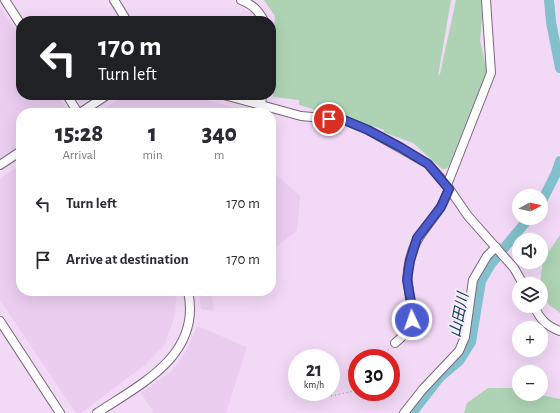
<!DOCTYPE html>
<html lang="en">
<head>
<meta charset="utf-8">
<style>
  body { margin:0; font-family:"Alegreya Sans","Noto Sans JP",sans-serif; background:#f2f2f3; color:#2b2b33; height:100vh; display:flex; flex-direction:column; font-size:15px; white-space:nowrap }
  * { box-sizing:border-box; margin:0 }
  p { font-size:13px; color:#7c7c81 }
  .icon { flex:none; width:22px; height:22px; fill:none; stroke:currentColor; stroke-width:2; stroke-linecap:round; stroke-linejoin:round }
  .map { position:relative; flex:1; overflow:hidden }
  .side { position:absolute; left:16px; top:108px; width:260px; height:188px; display:flex; flex-direction:column; background:#fff; border-radius:16px; box-shadow:0 4px 16px #0002 }
  .side>* { flex:none }
  .top-card { position:absolute; left:16px; top:16px; width:260px; height:84px; border-radius:16px; box-shadow:0 4px 16px #0002; background:#202124; color:#fff; overflow:hidden }
  .needle { width:26px; rotate:82deg }
  .buttons { position:absolute; left:512px; top:189px; display:grid; gap:8px }
  .buttons a { display:grid; place-items:center; width:36px; height:36px; border-radius:50%; background:#fff; box-shadow:0 4px 16px #0002; font-size:20px }
  .speed { position:absolute; left:288px; top:349px; display:flex; gap:8px; font-size:20px; font-weight:700; text-align:center }
  .speed>* { display:grid; place-content:center; width:52px; height:52px; border-radius:50%; background:#fff; box-shadow:0 4px 16px #0002; line-height:1 }
  .speed small { font-size:10px; font-weight:400 }
  .speed .limit { border:6px solid #d22; background:#fff; color:#111 }
  .pin { position:absolute; display:grid; place-items:center; width:34px; height:34px; color:#fff; margin:-17px; border:2px solid #fff; border-radius:50%; box-shadow:0 1px 4px #0007 }
  .me { position:absolute; width:44px; margin:-22px; rotate:357deg; stroke-linejoin:round; filter:drop-shadow(0 0 3px #0008) }
  .turn { display:flex; align-items:center; gap:14px; height:84px; padding:0 16px; font-size:18px }
  .turn .icon { width:52px; height:52px; stroke-width:2.5 }
  .turn b { display:block; font-size:28px; line-height:34px }
  .eta { display:flex; justify-content:space-evenly; align-items:center; height:68px; text-align:center }
  .eta b { font-size:24px; font-weight:800; line-height:28px }
  ul { padding:0; list-style:none }
  li { display:flex; align-items:center; gap:12px; height:56px; padding:0 16px }
  li div { flex:1 }
  li b { display:block; font-size:15px }
  li em { font-style:normal }
  .map>svg:first-child { display:block }
  .built { fill:#ebcdf0 }
  .green { fill:#add3b4 }
  .lines { fill:none; stroke-linecap:round; stroke-linejoin:round }
  .river { stroke:#81c0cc; stroke-width:10 }
  .minor-casing { stroke:#7b667f; stroke-width:10 }
  .path { stroke:#99879c; stroke-width:1; stroke-dasharray:1 3; stroke-linecap:butt }
  .minor { stroke:#fff; stroke-width:8 }
  .route-casing { stroke:#323b87; stroke-width:10 }
  .route { stroke:#4d5bd0; stroke-width:7 }
  .labels { text-anchor:middle; stroke-width:4; stroke-linejoin:round; paint-order:stroke }
  .water-label { font-size:15px; font-style:italic; fill:#013e48; stroke:#f9eafc }
</style>
</head>
<body>
<div class="map">
<svg width="560" height="413" viewBox="0 0 560 413">
  <rect width="100%" height="100%" fill="#f2d9f6"/>
  <!-- built -->
  <g class="built">
    <path d="M0,7L21,39V95H58L69,113H21V146L0,159Z"/>
    <path d="M129,95H188L232,107L243,113H99L116,101Z"/>
    <path d="M21,164V291H175L176,298L175,315L165,344L146,364L81,413H76L0,300V179Z"/>
    <path d="M271,170L300,196L297,231L277,246L271,245Z"/>
    <path d="M199,291H211L214,311L201,309Z"/>
    <path d="M197,326L247,347L226,413H154L141,393L172,371L187,350Z"/>
  </g>
  <!-- green -->
  <g class="green">
    <path d="M264,0H451L438,76L440,74L456,0H481L482,19L480,41L487,71L449,166L446,169H442L413,143L383,132L384,130L376,127L299,105V100L273,97L271,69L275,16Z"/>
    <path d="M560,235V313L548,304L541,284H540L543,260Z"/>
    <path d="M488,388H511L519,390V394H536L560,399V413H464L467,403Z"/>
  </g>
  <g class="lines">
    <!-- river -->
    <g class="river">
      <path d="M549,0L551,22L560,68"/>
      <path d="M541,203L556,173L560,161"/>
      <path d="M412,413L440,377L459,361L471,342L481,281L491,264L529,218"/>
    </g>
    <defs>
      <g id="minor">
        <path d="M5,0L21,25"/>
        <path d="M114,0L127,21"/>
        <path d="M241,0C253,5 258,10 264,21"/>
        <path d="M67,95L78,113"/>
        <path d="M224,95L261,105"/>
        <path d="M262,95L261,105L301,116L344,120L368,130L428,164L446,184L468,216L514,268L523,284"/>
        <path d="M80,113L107,95"/>
        <path d="M0,165L21,151"/>
        <path d="M447,185L491,73L486,0"/>
        <path d="M534,306C540,319 546,326 560,331"/>
        <path d="M0,321L60,413"/>
        <path d="M395,343C420,324 410,307 408,282C407,276 408,269 409,264C413,239 427,228 440,208C444,202 446,195 449,189"/>
        <path d="M97,413C141,384 202,355 188,291"/>
        <path d="M404,413L423,389L459,351L465,337L473,280L487,256L496,247"/>
      </g>
    </defs>
    <!-- minor casing -->
    <use href="#minor" class="minor-casing"/>
    <!-- path -->
    <g class="path">
      <path d="M379,358L390,348"/>
      <path d="M331,396L354,391L357,389"/>
    </g>
    <!-- minor -->
    <use href="#minor" class="minor"/>
  </g>
  <g class="lines">
    <defs>
      <path id="route" d="M329,119L344,120L368,130L400,147L428,164L449,189L441,207L417,238L410,261L407,280L413,313L412,320"/>
    </defs>
    <!-- route casing -->
    <use href="#route" class="route-casing"/>
    <!-- route -->
    <use href="#route" class="route"/>
  </g>
  <g class="labels">
    <!-- water labels -->
    <g class="water-label">
      <text transform="translate(459 315) rotate(-79)" y="5">山田川</text>
    </g>
  </g>
</svg>
<div class="buttons">
<a><svg class="needle" viewBox="-14 -14 28 28"><path d="M0-13l5 13h-10z" fill="#e53935"/><path d="M0 13l5-13h-10z" fill="#7c7c81"/></svg></a>
<a><svg class="icon" aria-label="sound" viewBox="0 0 24 24"><path d="M4 9h4l5-4v14l-5-4H4zM17 9q2 3 0 6"/></svg></a>
<a><svg class="icon" aria-label="layers" viewBox="0 0 24 24"><path d="M12 4l9 5-9 5-9-5zM3 14l9 5 9-5"/></svg></a>
<a>+</a>
<a>−</a>
</div>
<div class="speed"><div>21<small>km/h</small></div><div class="limit">30</div></div>
<div class="pin" style="left:329px;top:119px;background:#d93025"><svg class="icon" aria-label="arrive" viewBox="0 0 24 24"><path d="M6 21V4h12l-3 4 3 4H6"/></svg></div>
<svg class="me" style="left:412px;top:320px" viewBox="-20 -20 40 40"><circle r="17" fill="#4d5bd0" stroke="#fff" stroke-width="3"/><path d="M0-11L8 9 0 5-8 9z" fill="#fff"/></svg>
<div class="top-card">
<div class="turn"><svg class="icon" aria-label="left" viewBox="0 0 24 24"><path d="M17 20v-9H6M10 6l-5 5 5 5"/></svg><div><b>170 m</b>Turn left</div></div>
</div>
<section class="side">
<div class="eta">
<div><b>15:28</b><p>Arrival</p></div>
<div><b>1</b><p>min</p></div>
<div><b>340</b><p>m</p></div>
</div>
<ul>
<li><svg class="icon" aria-label="left" viewBox="0 0 24 24"><path d="M17 20v-9H6M10 6l-5 5 5 5"/></svg><div><b>Turn left</b></div><em>170 m</em></li>
<li><svg class="icon" aria-label="arrive" viewBox="0 0 24 24"><path d="M6 21V4h12l-3 4 3 4H6"/></svg><div><b>Arrive at destination</b></div><em>170 m</em></li>
</ul>
</section>
</div>
</body>
</html>
